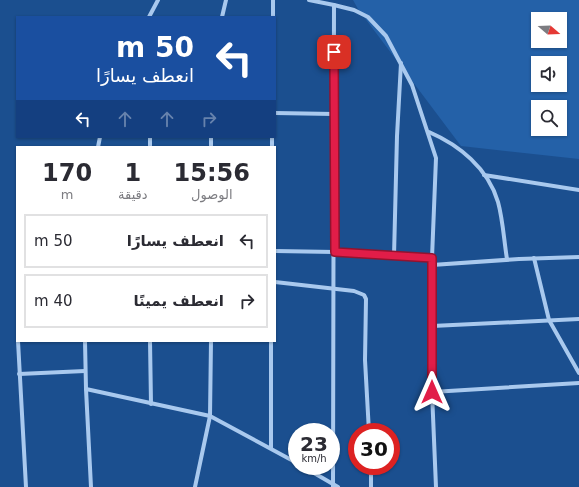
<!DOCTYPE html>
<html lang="ar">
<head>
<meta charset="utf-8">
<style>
  body { margin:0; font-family:"DejaVu Sans","Noto Sans Arabic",sans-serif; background:#f2f2f3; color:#2b2b33; direction:rtl; height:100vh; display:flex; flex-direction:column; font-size:15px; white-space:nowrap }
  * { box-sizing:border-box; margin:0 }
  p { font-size:13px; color:#7c7c81 }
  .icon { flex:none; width:22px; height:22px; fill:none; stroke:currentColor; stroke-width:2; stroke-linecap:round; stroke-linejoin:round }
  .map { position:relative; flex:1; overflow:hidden; direction:ltr }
  .side { position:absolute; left:16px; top:146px; width:260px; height:196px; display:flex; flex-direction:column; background:#fff; border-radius:0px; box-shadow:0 1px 3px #0004; direction:rtl }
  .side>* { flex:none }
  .guide { position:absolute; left:16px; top:16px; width:260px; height:122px; border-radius:0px; box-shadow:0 1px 3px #0004; direction:rtl; background:#1a4fa0; color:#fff; overflow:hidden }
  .needle { width:26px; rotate:109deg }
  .tools { position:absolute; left:531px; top:12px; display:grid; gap:8px }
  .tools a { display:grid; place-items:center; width:36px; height:36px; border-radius:0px; background:#fff; box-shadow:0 1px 3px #0004; font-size:20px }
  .speed { position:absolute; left:288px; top:423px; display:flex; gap:8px; font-size:20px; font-weight:700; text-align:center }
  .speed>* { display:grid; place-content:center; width:52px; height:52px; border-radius:50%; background:#fff; box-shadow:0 1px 3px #0004; line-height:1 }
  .speed small { font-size:10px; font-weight:400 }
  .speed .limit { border:6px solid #d22; background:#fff; color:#111 }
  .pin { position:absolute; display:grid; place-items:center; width:34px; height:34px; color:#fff; margin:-17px; border-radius:8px; box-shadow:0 2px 6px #0006 }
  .me { position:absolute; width:44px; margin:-22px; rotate:0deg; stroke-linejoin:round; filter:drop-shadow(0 0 3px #0008) }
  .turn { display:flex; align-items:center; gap:14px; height:84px; padding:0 16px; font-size:18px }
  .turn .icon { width:52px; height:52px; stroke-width:2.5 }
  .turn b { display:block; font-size:28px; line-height:34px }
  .lanes { display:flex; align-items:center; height:38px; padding:0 16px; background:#0003; justify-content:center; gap:20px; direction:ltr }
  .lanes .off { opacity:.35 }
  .eta { display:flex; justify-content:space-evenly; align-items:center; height:68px; text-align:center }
  .eta b { font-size:24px; font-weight:700; line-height:28px }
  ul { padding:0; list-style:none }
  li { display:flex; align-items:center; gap:12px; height:54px; margin:0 8px 6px; padding:0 8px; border:2px solid #e1e1e2; border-radius:0px }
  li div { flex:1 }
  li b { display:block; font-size:15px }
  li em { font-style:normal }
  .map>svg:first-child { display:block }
  .green { fill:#2461a8; fill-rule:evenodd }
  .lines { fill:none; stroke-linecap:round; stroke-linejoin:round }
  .street { stroke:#a9c9ee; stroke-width:4 }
  .route-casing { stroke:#92132f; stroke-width:10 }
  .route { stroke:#e11d48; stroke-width:7 }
</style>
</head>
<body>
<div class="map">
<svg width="579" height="487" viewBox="0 0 579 487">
  <rect width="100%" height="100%" fill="#1b4f8f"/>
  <!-- green -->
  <path class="green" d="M353,0H579V159L461,146L358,9ZM538,19H560V41H538ZM538,63H560V85H538ZM538,107H560V129H538Z"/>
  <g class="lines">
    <!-- street -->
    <g class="street">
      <path d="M309,0L334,5L333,487"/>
      <path d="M334,5L354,10L368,17L386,36L412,85L436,158L432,258V392L436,487"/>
      <path d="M149,17L158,0"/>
      <path d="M222,17L226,0"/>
      <path d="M273,17V0"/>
      <path d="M275,113L334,114"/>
      <path d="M429,132C459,145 488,168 498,202C503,220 504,241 507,259"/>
      <path d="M98,147L100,137"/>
      <path d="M150,147V137"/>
      <path d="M211,147V137"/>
      <path d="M272,147V137"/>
      <path d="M484,175L579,190"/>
      <path d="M275,251L335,252L432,258"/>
      <path d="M394,256L397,136L401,63"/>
      <path d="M534,258L549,320L579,373"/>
      <path d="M432,265L519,259L579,257"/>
      <path d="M275,282L354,291L364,295L366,299L365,360L369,432"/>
      <path d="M432,326L579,319"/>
      <path d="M18,341L26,487"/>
      <path d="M85,341L86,389L91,487"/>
      <path d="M150,341L151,404"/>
      <path d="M19,374L85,371"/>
      <path d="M86,389L210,416L297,463"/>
      <path d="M432,392L579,383"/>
      <path d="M271,448V341"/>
      <path d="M302,466L338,487"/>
      <path d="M195,487L210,416L211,341"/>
      <path d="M371,487V466"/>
    </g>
  </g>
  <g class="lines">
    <defs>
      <path id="route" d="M334,52L335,252L432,258V392"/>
    </defs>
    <!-- route casing -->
    <use href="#route" class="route-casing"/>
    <!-- route -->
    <use href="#route" class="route"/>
  </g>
</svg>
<div class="tools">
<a><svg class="needle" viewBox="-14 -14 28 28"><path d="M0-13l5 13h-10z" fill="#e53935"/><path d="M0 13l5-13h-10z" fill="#7c7c81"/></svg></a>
<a><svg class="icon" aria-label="sound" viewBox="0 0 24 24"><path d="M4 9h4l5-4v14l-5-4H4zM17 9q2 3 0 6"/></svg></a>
<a><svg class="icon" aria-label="search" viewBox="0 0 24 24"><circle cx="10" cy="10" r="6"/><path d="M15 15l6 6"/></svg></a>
</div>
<div class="speed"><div>23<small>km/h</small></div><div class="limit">30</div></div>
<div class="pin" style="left:334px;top:52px;background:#d93025"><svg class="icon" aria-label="arrive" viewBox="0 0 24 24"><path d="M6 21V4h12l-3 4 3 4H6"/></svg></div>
<svg class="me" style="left:432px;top:392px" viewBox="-20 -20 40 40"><path d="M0-17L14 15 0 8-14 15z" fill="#e11d48" stroke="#fff" stroke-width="4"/></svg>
<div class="guide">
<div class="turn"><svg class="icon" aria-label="left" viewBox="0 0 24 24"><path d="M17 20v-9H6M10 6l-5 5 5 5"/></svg><div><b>50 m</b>انعطف يسارًا</div></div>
<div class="lanes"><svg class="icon" aria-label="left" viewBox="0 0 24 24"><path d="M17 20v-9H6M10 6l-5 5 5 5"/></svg><svg class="icon off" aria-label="ahead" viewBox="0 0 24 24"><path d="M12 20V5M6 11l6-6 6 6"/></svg><svg class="icon off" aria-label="ahead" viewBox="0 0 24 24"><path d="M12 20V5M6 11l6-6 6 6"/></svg><svg class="icon off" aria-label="right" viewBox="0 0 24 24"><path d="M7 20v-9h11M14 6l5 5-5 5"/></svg></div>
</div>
<section class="side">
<div class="eta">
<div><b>15:56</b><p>الوصول</p></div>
<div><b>1</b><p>دقيقة</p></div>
<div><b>170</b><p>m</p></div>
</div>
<ul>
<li><svg class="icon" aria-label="left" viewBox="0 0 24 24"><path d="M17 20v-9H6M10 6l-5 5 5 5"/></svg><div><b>انعطف يسارًا</b></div><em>50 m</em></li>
<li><svg class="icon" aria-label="right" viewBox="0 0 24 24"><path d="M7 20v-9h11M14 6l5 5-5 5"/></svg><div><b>انعطف يمينًا</b></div><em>40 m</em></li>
</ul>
</section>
</div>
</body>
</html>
